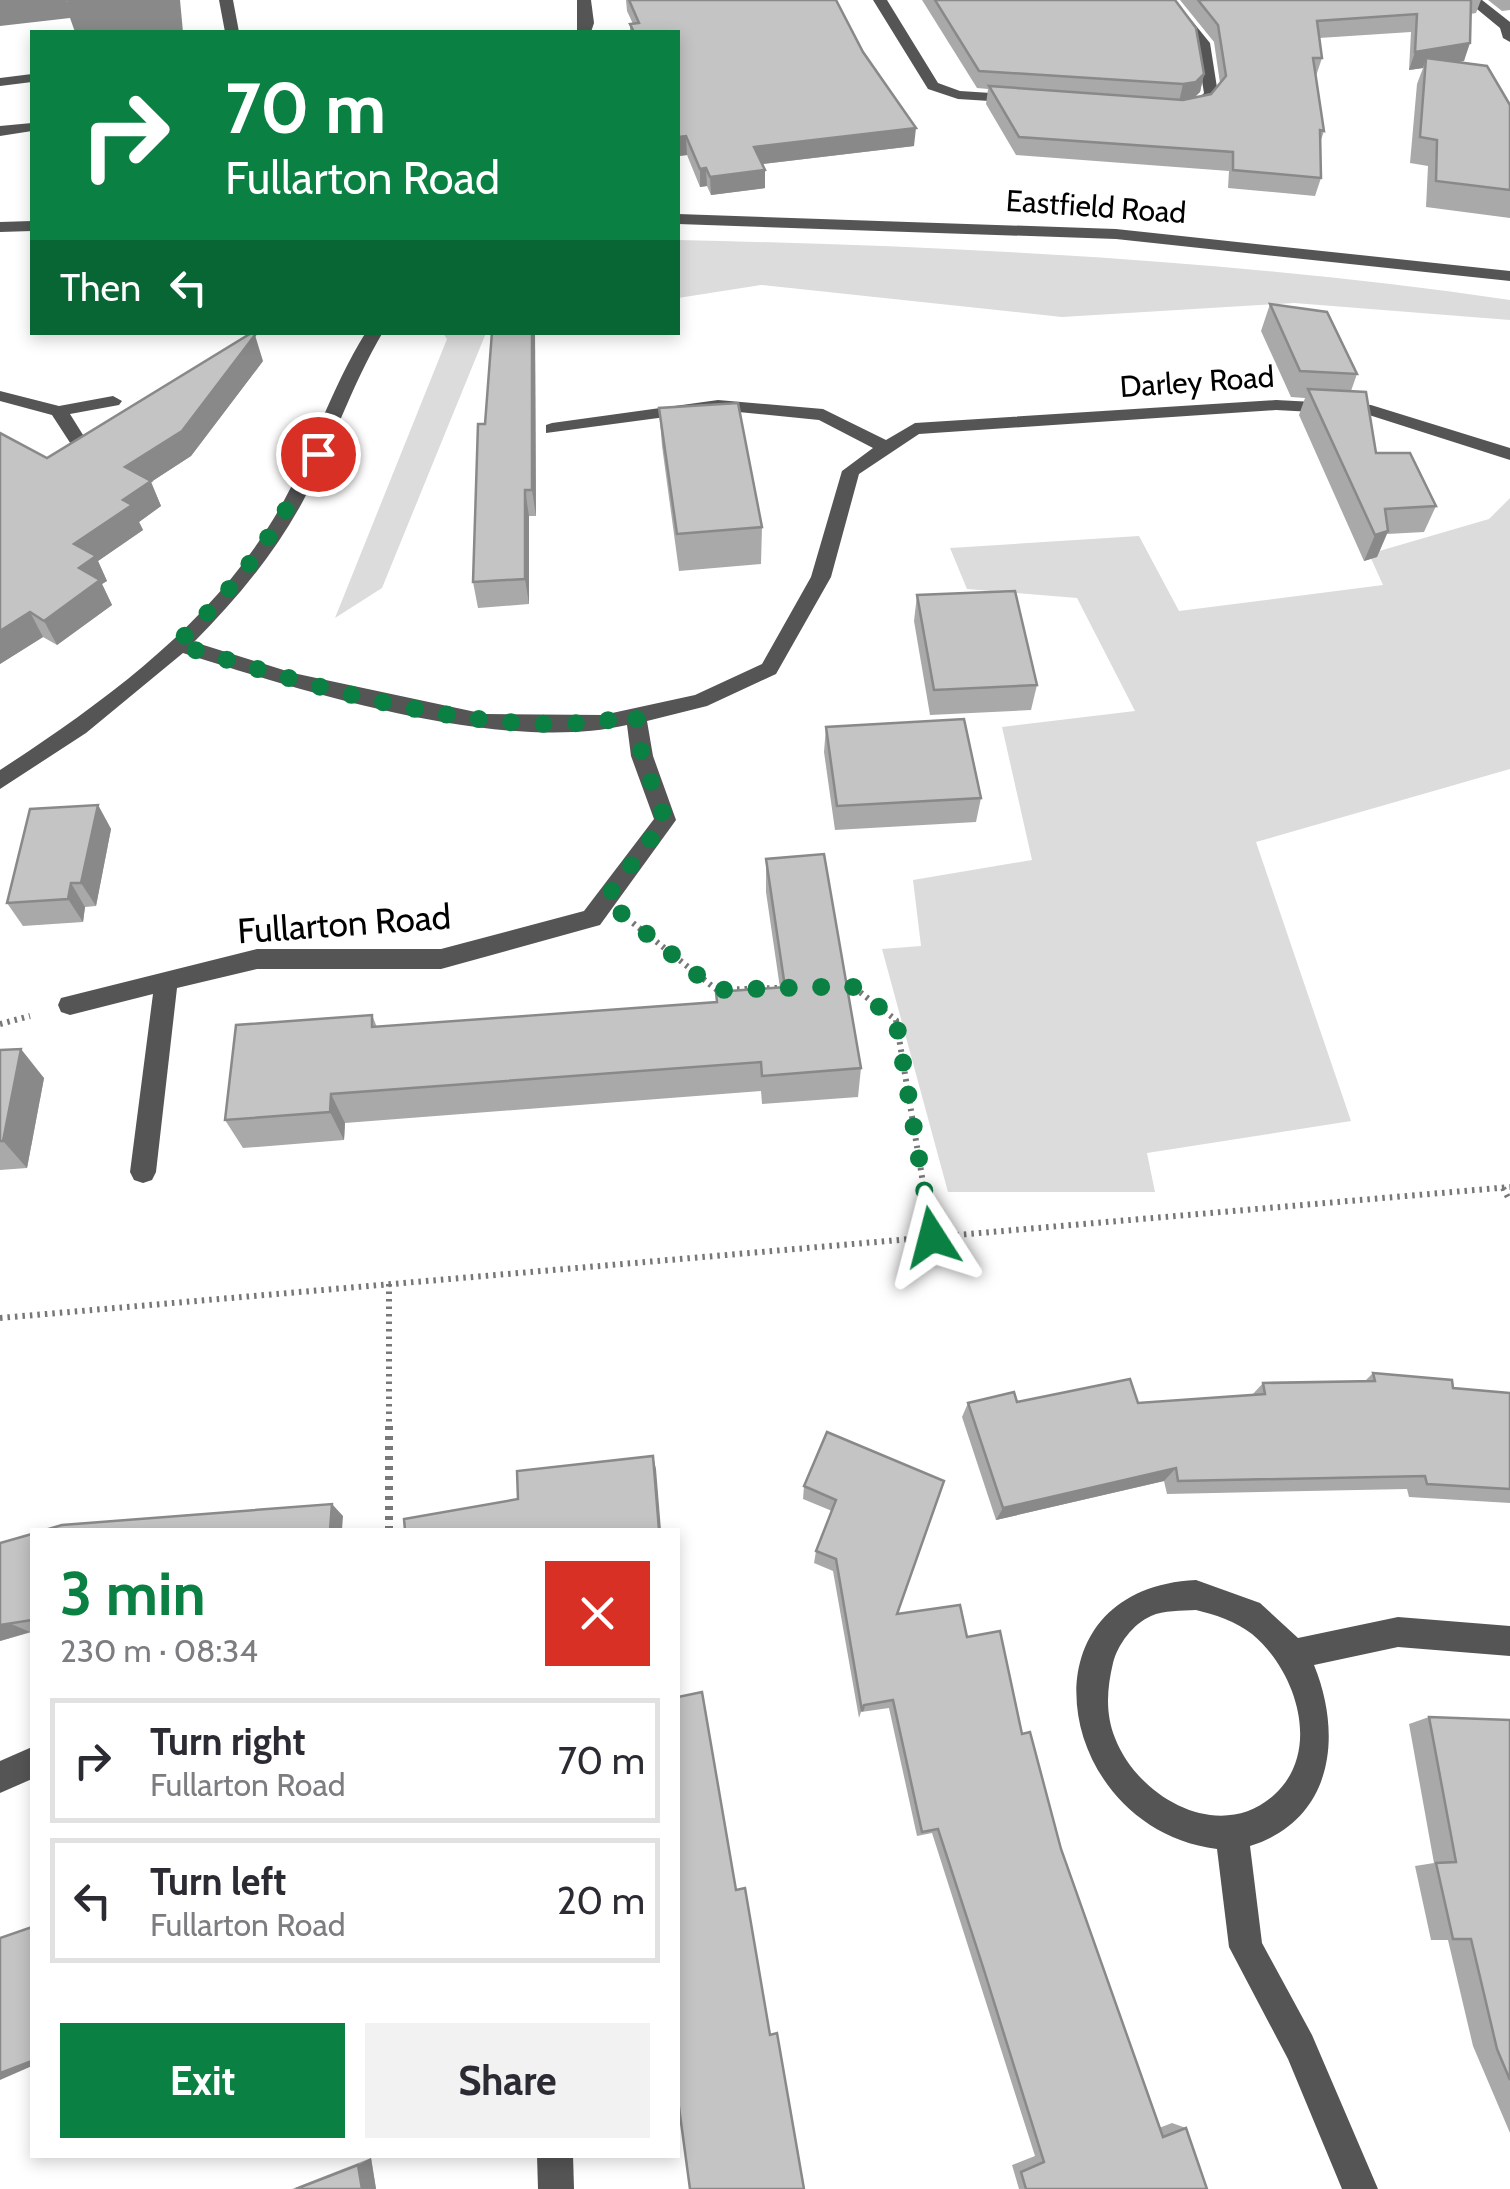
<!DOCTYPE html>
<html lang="en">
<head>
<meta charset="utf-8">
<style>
  body { margin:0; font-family:Cabin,sans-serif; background:#f2f2f3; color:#2b2b33; height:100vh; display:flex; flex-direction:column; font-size:38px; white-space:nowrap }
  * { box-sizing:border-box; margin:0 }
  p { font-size:32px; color:#7c7c81 }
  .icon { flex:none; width:55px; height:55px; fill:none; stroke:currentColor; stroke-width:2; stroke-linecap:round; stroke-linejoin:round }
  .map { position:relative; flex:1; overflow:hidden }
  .details { position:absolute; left:30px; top:1528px; width:650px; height:630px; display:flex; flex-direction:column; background:#fff; border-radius:0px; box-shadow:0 5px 15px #0003 }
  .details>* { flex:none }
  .guide { position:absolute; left:30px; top:30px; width:650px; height:305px; border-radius:0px; box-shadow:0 5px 15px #0003; background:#0b8043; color:#fff; overflow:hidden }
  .pin { position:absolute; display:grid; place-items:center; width:85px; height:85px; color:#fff; margin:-42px; border:5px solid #fff; border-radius:50%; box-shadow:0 2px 10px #0007 }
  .me { position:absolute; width:110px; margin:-55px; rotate:351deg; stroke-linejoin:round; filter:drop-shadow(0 0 8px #0008) }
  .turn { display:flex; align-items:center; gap:35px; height:210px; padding:0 30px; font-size:45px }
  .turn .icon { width:130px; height:130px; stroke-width:2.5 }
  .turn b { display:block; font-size:70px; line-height:85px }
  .then { display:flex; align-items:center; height:95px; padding:0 30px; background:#0003; gap:20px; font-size:38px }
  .round { display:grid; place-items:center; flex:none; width:105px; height:105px; border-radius:0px; background:#f2f2f3 }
  .headline { display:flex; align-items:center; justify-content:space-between; height:170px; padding:0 30px }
  h1 { font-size:60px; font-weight:700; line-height:75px; color:#0b8043 }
  .action { display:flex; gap:20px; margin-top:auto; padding:20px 30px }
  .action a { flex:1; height:115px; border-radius:0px; background:#0b8043; color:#fff; font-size:40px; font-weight:700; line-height:115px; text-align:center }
  .action a+a { background:#f2f2f3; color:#2b2b33 }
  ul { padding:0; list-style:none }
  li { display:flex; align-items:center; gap:30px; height:125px; margin:0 20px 15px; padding:0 10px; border:5px solid #e1e1e2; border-radius:0px }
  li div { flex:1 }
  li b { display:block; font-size:38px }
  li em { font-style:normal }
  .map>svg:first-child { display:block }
  .green { fill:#dcdcdc }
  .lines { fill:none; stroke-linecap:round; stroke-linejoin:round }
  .path-far1 { stroke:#777; stroke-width:6; stroke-dasharray:2.5 5; stroke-linecap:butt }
  .path { stroke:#777; stroke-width:8; stroke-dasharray:4 6; stroke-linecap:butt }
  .minor { fill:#555; fill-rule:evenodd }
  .wall { fill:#a9a9a9 }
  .shaded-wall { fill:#898989 }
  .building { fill:#c4c4c4; stroke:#898989; stroke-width:2.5 }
  .route { stroke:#0b8043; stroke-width:18; stroke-dasharray:0 32.4 }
  .labels { text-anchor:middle; stroke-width:8; stroke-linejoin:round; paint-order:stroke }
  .far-street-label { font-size:30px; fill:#000; stroke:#fff }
  .street-label { font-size:35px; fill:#000; stroke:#fff }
</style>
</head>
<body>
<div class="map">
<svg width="1510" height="2189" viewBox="0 0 1510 2189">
  <rect width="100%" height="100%" fill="#fff"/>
  <!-- green -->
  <g class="green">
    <path d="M678,240C955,246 1235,260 1510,300V320L1294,303L1062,317L761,285L678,298Z"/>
    <path d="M443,333H486L382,588L335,618L447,339Z"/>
    <path d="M1510,498V769L1256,842L1351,1121L1147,1153L1155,1192H948L882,949L921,946L913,880L1032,860L1002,727L1135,711L1077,598L967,589L950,548L1139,536L1179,611L1383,585L1369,554L1489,519Z"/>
  </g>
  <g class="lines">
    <!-- path-far1 -->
    <g class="path-far1">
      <path d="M633,923L717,990L778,988"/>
      <path d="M840,987L852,986L896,1020L932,1237"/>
      <path d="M0,1024L30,1016"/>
      <path d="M1503,1188L1510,1201"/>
      <path d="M389,1284V1429"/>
      <path d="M0,1318L1510,1187"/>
    </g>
    <!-- path -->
    <path class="path" d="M389,1426V1530"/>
    <!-- minor -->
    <g class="minor">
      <path d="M219,0H233L239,32H225Z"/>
      <path d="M577,0H591L594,23L591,32H577Z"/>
      <path d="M873,0H887L938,83L960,91L1020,95L1027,99L1020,103L958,99L928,89Z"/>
      <path d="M1161,0H1175L1210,43L1218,94L1204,109L1185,113L1178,109L1194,103L1204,93L1196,44Z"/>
      <path d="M1466,0H1482L1510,22V42L1503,38L1500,28Z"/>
      <path d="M32,74V82L0,86V78Z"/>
      <path d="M32,123V131L0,136V126Z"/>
      <path d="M678,214L1116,229L1510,271V281L1116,239L678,224Z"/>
      <path d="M32,221V231L0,232V222Z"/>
      <path d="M366,332H383C351,386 332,446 303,501C275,553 236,600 194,642L293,673L485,714L603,715L695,695L762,664L811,577L842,471L873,448L819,420L718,410L546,433V425L552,423L718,400L823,409L886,440L915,423L1276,400L1371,405L1510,448V460L1369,415L1276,410L919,434L859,474L831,577L776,674L707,706L647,721L653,756L676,820L600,925L441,969H257L177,988L156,1172L152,1180L143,1183L134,1180L130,1172L153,994L70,1015L61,1012L58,1005L61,998L257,949H441L584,911L654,819L631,756L627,725C501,754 305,692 183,653L86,733L0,789V770C104,702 209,626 274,518C310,459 329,391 366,332Z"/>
      <path d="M0,391L59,406L113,396L122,401L119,405L70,414L93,451L84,457L78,455L52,415L0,401Z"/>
      <path d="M1196,1580L1260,1603L1298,1638L1398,1617L1510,1626V1656L1398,1647L1314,1665C1343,1736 1333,1820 1250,1846L1262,1943L1312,2035L1378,2189H1342L1288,2059L1229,1947L1217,1849C1056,1829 1013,1589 1196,1580ZM1196,1610C1216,1615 1235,1621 1252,1634C1296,1670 1323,1751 1274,1795C1220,1844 1138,1798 1115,1738C1105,1713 1107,1688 1113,1663C1118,1644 1133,1624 1151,1616C1164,1610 1181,1611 1196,1610Z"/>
      <path d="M32,1747V1779L0,1793V1761Z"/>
      <path d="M537,2155H573L574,2189H538Z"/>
    </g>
  </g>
  <!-- wall -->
  <g class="wall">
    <path d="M626,0H836L914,146L763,164L765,170V188L711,195L707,186L700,187L687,155L679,156L678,151V32H630V24H633L627,11Z"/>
    <path d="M922,0H1175L1204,74L1200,92L1194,97L1211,94L1220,83L1214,42L1180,0H1481L1476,13L1471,14L1464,61L1458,62L1510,105V218L1426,207L1428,166L1410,163L1417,84L1423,68L1409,70L1411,32L1319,38L1322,58L1316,76L1324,131L1320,143L1321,178L1315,196L1228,188L1229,171L1016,155L986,104L988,89L977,88Z"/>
    <path d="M1488,0H1510V10L1502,11Z"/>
    <path d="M1270,304L1357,374L1351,391L1376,453L1436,506L1424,532L1387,534L1377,557L1364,561L1299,415L1305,398L1291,397L1261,331Z"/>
    <path d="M535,332L536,516H529V604L478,608L473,582L485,424Z"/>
    <path d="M263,361L191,456L151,482L161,506L139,522L143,530L98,561L107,581L102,584L112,605L57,645L43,637L0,664V433L47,458Z"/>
    <path d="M659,408L762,527L761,564L679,571L662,446Z"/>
    <path d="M917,595L1037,685L1031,710L930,715L914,621Z"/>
    <path d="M826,727L981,798L976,822L835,830L824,752Z"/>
    <path d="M98,805L111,829L96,906L85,907L83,922L23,926L7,903Z"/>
    <path d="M766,859L861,1068L858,1097L762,1104L761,1091L345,1123L344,1140L243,1148L225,1120L372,1015L377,1027L716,1002L780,988L766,892Z"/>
    <path d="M0,1050L44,1078L27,1168L0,1170Z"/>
    <path d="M1373,1373L1453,1388L1510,1393V1503L1409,1497L1407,1489L1167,1494L1164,1481L996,1520L962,1417L968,1403H1138L1252,1395L1263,1383L1365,1381Z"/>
    <path d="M827,1432L897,1614L967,1637L1022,1734L1061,1849L1159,2128L1172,2123L1186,2128L1207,2189H1019L1012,2165L1035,2156L932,1833L917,1836L889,1708L861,1712L859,1718L833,1571L814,1563L816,1551L832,1511L803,1499L804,1486Z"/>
    <path d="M32,1534V1632L0,1641Z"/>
    <path d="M1429,1717L1510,1720V2133L1473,2046L1448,1940H1431L1415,1866L1434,1863L1409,1724Z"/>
    <path d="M371,2158L376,2189H292Z"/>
  </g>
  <!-- shaded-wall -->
  <g class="shaded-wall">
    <path d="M0,0H180L183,32H75L70,18L0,26Z"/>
    <path d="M1470,43L1464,61L1425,67L1426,58L1423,68L1409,70L1415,52Z"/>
    <path d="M1204,74L1200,92L1192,100L1179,102L1183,84Z"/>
    <path d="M916,128L914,146L754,165V147Z"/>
    <path d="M686,136L687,155L679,156L678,137Z"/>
    <path d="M706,168L707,186L700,187V169Z"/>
    <path d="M765,170V188L711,195L710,177Z"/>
    <path d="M532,332H535L536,516L532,490Z"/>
    <path d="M255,335L263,361L191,456L151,482L161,506L139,522L143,530L98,561L107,581L102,584L112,605L57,645L44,621L79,568L74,544L123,500L125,467Z"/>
    <path d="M525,490L529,516V604L525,579Z"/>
    <path d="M1388,531L1377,557L1364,561L1375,535Z"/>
    <path d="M30,612L43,637L0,664V631Z"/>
    <path d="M98,805L111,829L96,906L81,883Z"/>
    <path d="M71,883L85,907L83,922L68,899Z"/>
    <path d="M21,1049L44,1078L27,1168L3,1141Z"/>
    <path d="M331,1094L345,1123L344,1140L330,1112Z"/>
    <path d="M653,1456L656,1469L661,1530H659Z"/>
    <path d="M1176,1468L1164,1481L996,1520L1003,1508Z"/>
    <path d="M332,1504L343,1516L342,1530H330Z"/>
    <path d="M9,1623L30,1632L0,1641V1625Z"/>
    <path d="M32,2061V2066L0,2080V2073Z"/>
    <path d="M371,2158L376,2189H362L358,2165Z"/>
  </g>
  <!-- building -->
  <g class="building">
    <path d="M65,0H92L65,3Z"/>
    <path d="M629,0H836L863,52L916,128L754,147L765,170L710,177L706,168L700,169L686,136L678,137V32H634L630,24L639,23Z"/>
    <path d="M935,0H1175L1196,28L1204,74L1196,82L1183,84L979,71Z"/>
    <path d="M1198,0H1471L1470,43L1415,52L1417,14L1317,21L1322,58H1313L1324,131L1320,130L1321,178L1233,170V152L1019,137L989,86L1183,100L1211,94L1226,76L1218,25Z"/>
    <path d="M1426,58L1487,66L1510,105V190L1436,181L1437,140L1420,137Z"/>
    <path d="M1270,304L1327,312L1357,374L1300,371Z"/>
    <path d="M253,332L255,335L182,431L125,467L151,481L123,500L132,505L74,544L96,556L79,568L100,580L44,621L30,612L0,631V433L47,458Z"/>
    <path d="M492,332H532V490H525V579L473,582L478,424H485Z"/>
    <path d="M1308,389L1366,392L1376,453H1410L1436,506L1385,509L1388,531L1375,535Z"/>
    <path d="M738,403L762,527L677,534L659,408Z"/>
    <path d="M1015,591L1037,685L934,690L917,595Z"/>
    <path d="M964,719L981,798L837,806L826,727Z"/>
    <path d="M98,805L81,883H71L68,899L7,903L30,809Z"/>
    <path d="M824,854L861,1068L762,1076L761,1062L331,1094L330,1112L225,1120L236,1025L372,1015V1027L717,1002L716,992L785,987L766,859Z"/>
    <path d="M21,1049L3,1141H0V1050Z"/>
    <path d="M1373,1373L1452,1380L1453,1388L1510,1393V1489L1427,1484L1425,1476L1178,1481L1176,1468L1003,1508L968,1403L1014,1392L1017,1402L1130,1379L1138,1403L1265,1394L1263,1383L1375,1381Z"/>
    <path d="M827,1432L944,1481L897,1614L960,1605L967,1637L1000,1631L1022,1734L1030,1732L1061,1849L1163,2137L1186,2128L1207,2189H1026L1021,2172L1044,2162L983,1967L938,1829L922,1832L893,1700L864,1705L862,1711L836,1559L816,1551L836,1500L804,1486Z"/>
    <path d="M653,1456L659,1530H405L404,1519L518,1499L517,1471Z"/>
    <path d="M332,1504L330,1530H45L62,1525Z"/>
    <path d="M32,1534V1620L0,1625V1543Z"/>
    <path d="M702,1692L736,1890L745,1888L770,2035L777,2033L804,2189H690L678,2100V1697Z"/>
    <path d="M1429,1717L1510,1720V2080L1497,2049L1471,1939H1453L1436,1863L1456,1862Z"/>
    <path d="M32,1927V2061L0,2073V1938Z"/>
    <path d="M358,2165L362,2189H296Z"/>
  </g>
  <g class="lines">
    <!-- route -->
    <path class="route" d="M318,454C276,531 241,584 176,644C308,685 501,747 636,715L642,756L665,820L605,900L716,990L852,986L896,1020L932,1237"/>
  </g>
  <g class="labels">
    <!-- far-street labels -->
    <g class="far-street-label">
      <text transform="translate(1096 207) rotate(4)" y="10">Eastfield Road</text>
      <text transform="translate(1197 382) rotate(-4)" y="10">Darley Road</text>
    </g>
    <!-- street labels -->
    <g class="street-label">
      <text transform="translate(344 924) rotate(-4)" y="12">Fullarton Road</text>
    </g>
  </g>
</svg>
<div class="pin" style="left:318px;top:454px;background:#d93025"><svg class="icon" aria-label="arrive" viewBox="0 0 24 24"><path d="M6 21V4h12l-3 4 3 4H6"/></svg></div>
<svg class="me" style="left:932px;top:1237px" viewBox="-20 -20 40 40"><path d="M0-17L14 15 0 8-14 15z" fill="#0b8043" stroke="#fff" stroke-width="4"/></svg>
<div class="guide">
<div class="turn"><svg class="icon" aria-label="right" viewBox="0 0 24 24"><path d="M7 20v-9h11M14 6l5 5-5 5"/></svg><div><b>70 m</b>Fullarton Road</div></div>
<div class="then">Then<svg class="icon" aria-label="left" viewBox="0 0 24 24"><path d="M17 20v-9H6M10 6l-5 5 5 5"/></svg></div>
</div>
<section class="details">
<div class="headline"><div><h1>3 min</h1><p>230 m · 08:34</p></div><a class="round" style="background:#d93025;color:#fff"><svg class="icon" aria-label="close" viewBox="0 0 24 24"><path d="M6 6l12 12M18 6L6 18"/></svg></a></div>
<ul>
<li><svg class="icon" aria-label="right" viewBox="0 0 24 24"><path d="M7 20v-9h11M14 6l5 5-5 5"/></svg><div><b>Turn right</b><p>Fullarton Road</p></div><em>70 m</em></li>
<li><svg class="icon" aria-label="left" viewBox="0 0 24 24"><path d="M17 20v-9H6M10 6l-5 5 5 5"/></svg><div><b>Turn left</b><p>Fullarton Road</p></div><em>20 m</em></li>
</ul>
<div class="action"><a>Exit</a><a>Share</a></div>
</section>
</div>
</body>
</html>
